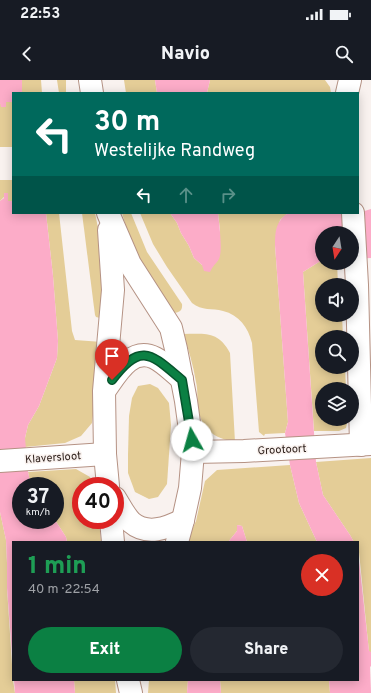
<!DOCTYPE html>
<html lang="en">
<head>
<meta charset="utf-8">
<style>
  body { margin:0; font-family:Overpass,sans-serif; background:#242831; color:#f1f3f6; height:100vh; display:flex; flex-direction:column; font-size:15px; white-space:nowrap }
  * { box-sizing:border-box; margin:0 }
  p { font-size:13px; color:#9ea1a6 }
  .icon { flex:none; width:22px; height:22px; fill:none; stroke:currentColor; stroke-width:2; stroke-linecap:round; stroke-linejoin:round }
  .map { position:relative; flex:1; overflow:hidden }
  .drawer { position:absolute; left:12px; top:461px; width:347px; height:140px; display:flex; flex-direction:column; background:#171b24; border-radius:0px; box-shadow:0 2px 10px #0003 }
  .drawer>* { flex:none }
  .hud { position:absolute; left:12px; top:12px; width:347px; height:122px; border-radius:0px; box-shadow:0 2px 10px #0003; background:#00695c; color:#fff; overflow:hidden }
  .needle { width:26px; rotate:192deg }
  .controls { position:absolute; left:315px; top:146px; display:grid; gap:8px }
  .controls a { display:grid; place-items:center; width:44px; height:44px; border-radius:50%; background:#171b24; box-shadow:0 2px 10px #0003; font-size:20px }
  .speed { position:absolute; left:12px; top:397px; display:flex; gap:8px; font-size:20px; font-weight:700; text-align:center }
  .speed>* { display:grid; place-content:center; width:52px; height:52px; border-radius:50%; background:#171b24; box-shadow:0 2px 10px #0003; line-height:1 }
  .speed small { font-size:10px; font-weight:400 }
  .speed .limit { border:6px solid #d22; background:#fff; color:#111 }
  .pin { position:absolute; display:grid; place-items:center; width:34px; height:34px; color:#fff; margin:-41px -17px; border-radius:50% 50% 50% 0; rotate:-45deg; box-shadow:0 0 4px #0007 }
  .pin .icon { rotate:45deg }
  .me { position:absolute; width:44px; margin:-22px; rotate:353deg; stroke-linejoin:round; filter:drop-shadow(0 0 3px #0008) }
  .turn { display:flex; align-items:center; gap:14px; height:84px; padding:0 16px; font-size:18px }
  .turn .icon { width:52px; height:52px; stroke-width:2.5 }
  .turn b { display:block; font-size:28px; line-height:34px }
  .lanes { display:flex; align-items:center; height:38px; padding:0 16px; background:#0003; justify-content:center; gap:20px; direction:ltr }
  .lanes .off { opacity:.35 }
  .round { display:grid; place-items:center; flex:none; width:42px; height:42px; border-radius:21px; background:#242831 }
  .headline { display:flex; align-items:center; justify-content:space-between; height:68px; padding:0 16px }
  h1 { font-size:24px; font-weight:800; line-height:30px; color:#1e9e55 }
  .cta { display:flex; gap:8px; margin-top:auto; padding:8px 16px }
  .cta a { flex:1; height:46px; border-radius:24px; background:#0b8043; color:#fff; font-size:16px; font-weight:800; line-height:46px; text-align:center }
  .cta a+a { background:#242831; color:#f1f3f6 }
  .status { display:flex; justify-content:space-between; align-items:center; height:28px; padding:0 20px; background:#171b24; direction:ltr }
  .status svg { height:11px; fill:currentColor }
  header { display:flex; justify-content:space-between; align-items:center; height:52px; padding:0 16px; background:#171b24; font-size:18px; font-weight:800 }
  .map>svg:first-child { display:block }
  .green { fill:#e4cd97 }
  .water { fill:#fcacc8 }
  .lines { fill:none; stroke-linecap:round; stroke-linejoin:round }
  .street-casing { stroke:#b59284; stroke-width:24 }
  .secondary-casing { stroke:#b59284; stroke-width:24 }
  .street { stroke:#fff; stroke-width:22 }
  .secondary { stroke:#fff; stroke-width:22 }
  .route-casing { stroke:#07532c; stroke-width:10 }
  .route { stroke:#0b8043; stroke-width:7 }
  .labels { text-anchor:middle; stroke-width:3; stroke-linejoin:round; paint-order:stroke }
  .street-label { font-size:11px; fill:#2e211c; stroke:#f9f2ef }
</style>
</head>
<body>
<div class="status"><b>22:53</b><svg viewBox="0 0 49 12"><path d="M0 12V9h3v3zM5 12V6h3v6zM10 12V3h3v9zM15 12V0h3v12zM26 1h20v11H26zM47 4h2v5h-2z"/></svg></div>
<header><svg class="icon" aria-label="back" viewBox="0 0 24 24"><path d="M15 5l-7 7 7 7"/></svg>Navio<svg class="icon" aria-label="search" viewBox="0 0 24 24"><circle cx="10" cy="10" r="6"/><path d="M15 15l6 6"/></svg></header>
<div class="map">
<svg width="371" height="613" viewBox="0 0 371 613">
  <rect width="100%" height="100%" fill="#f9f2ef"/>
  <!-- green -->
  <g class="green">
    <path d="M22,0H41L42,13H22Z"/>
    <path d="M57,0H66V13H59Z"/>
    <path d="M124,0H155L157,13H126Z"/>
    <path d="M210,0H325L330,7L331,13H207Z"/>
    <path d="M6,22H13V67H0V23L6,27Z"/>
    <path d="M0,100H13V121L8,122V113L0,121Z"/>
    <path d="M46,133H59L72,251L75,260L102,262L92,343L81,356L65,363L25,367V358L28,345L39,326L57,278L58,261L53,196Z"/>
    <path d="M82,133H95L104,178L100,238L96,237L95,235Z"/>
    <path d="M122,133H131L147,172L182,224C183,232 177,233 171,233L146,194L128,153Z"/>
    <path d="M140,133H170L177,143L181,153L189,166L194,178L202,185H213L218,180L220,150L218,133H288L280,140L275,165L288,342L285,353L265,354L264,356L259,352L252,263C248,247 239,235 223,231C212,228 202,231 192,223L167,187L153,164Z"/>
    <path d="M322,180V183H337L338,205H322V235H342L343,257H322V287H345L346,309H322V339H348L346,348L339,351H314L303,192Z"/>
    <path d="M183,254C206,254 218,251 230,273L235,362C214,358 201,350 198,327C197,318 198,310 196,302C193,285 189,270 183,254Z"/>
    <path d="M150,304L158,308L169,323L171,345L167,404L158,417L149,419L135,412L128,393V375L129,336L132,318L138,306Z"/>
    <path d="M371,378V572H369L358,462H354L350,455L323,415L316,382Z"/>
    <path d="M290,385L299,423L317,462H247L242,446L237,445V451L228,462H186L196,441L205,401L217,390Z"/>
    <path d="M76,389L90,397L95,406H81V440H99L101,462H67L66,457L55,440V406H33L30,401L28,392Z"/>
    <path d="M0,432L6,460L7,483V508L13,600L15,613H0Z"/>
    <path d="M74,600H115L116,613H75Z"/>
    <path d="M149,600H188L187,613H148Z"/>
    <path d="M220,600H329L330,613H221Z"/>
  </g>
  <!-- water -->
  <g class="water">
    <path d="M0,0H22V13H13V22H6V27H1L0,23Z"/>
    <path d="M155,0H210L207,13H157Z"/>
    <path d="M4,113H8V121H13V133H46L53,196L58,261L57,278L39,326L28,345L25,358L28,392L30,401L33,406H21V440H55L66,457L67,462H13V587L7,508V483L6,460L0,432V121L4,118Z"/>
    <path d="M371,129V178L352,179V153H322V180L303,192L316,382L323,415L350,455L354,462H317L299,423L290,385L285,353L288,342L275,165C275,151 276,141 288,133H358Z"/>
    <path d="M170,133H218C219,143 223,170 219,179C216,184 213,185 210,192L204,191L202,185L194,178L189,166L181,153L177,143Z"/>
    <path d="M237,445L242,446L247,462H228L237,451Z"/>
    <path d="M358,471L369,571L371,572V586L370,587L371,613H330L329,600H358Z"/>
    <path d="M14,600H74L75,613H15Z"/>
    <path d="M188,600H220L221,613H187Z"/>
  </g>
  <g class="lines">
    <defs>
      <g id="street">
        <path d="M347,13L350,0"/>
        <path d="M353,133L357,205L361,365"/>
        <path d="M193,372L244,371L371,364"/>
        <path d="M0,381L105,374"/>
      </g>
      <g id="secondary">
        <path d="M90,0L92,13"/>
        <path d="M108,133L130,184L171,248L176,269L186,321L193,372L190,408L183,440L177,462"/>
        <path d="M105,310C116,295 131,266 155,278C165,283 173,292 182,299"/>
        <path d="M108,406L105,374L104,311L113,210L109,150"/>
        <path d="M115,418C120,426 125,436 131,442C147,456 167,448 183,440"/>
        <path d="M111,440L113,462"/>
        <path d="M128,600L131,613"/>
      </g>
    </defs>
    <!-- street casing -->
    <use href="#street" class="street-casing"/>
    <!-- secondary casing -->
    <use href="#secondary" class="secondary-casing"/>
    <!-- street -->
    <use href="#street" class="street"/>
    <!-- secondary -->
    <use href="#secondary" class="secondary"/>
  </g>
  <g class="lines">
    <defs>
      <path id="route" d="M112,300C141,261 151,274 182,300L192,360"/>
    </defs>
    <!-- route casing -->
    <use href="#route" class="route-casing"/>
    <!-- route -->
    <use href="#route" class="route"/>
  </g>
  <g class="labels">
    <!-- street labels -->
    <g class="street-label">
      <text transform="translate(282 369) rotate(-3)" y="4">Grootoort</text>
      <text transform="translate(53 377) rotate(-4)" y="4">Klaversloot</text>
    </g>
  </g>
</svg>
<div class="controls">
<a><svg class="needle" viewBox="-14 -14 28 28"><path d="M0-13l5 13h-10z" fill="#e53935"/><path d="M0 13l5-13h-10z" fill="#9ea1a6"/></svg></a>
<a><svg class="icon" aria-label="sound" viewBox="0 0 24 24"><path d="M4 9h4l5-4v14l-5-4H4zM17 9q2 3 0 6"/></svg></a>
<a><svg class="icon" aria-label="search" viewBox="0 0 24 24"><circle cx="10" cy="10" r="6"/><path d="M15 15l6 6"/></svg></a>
<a><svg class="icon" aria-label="layers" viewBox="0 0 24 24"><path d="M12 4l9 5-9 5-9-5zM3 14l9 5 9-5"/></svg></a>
</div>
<div class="speed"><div>37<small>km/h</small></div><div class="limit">40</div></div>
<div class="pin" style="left:112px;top:300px;background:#d93025"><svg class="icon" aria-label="arrive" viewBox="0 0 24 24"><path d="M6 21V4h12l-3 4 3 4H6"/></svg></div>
<svg class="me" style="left:192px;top:360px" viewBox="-20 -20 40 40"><circle r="19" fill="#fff"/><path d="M0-13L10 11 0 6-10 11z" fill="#0b8043"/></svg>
<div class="hud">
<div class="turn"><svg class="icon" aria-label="left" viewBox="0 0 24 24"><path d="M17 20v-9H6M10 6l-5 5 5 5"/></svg><div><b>30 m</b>Westelijke Randweg</div></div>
<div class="lanes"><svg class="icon" aria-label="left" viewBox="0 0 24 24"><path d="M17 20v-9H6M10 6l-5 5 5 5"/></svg><svg class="icon off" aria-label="ahead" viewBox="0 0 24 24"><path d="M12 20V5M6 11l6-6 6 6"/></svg><svg class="icon off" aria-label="right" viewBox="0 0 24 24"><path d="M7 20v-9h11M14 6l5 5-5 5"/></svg></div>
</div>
<section class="drawer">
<div class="headline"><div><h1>1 min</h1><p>40 m · 22:54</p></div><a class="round" style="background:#d93025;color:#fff"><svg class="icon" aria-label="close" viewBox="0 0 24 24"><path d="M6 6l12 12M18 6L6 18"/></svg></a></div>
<div class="cta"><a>Exit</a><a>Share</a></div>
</section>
</div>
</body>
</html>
